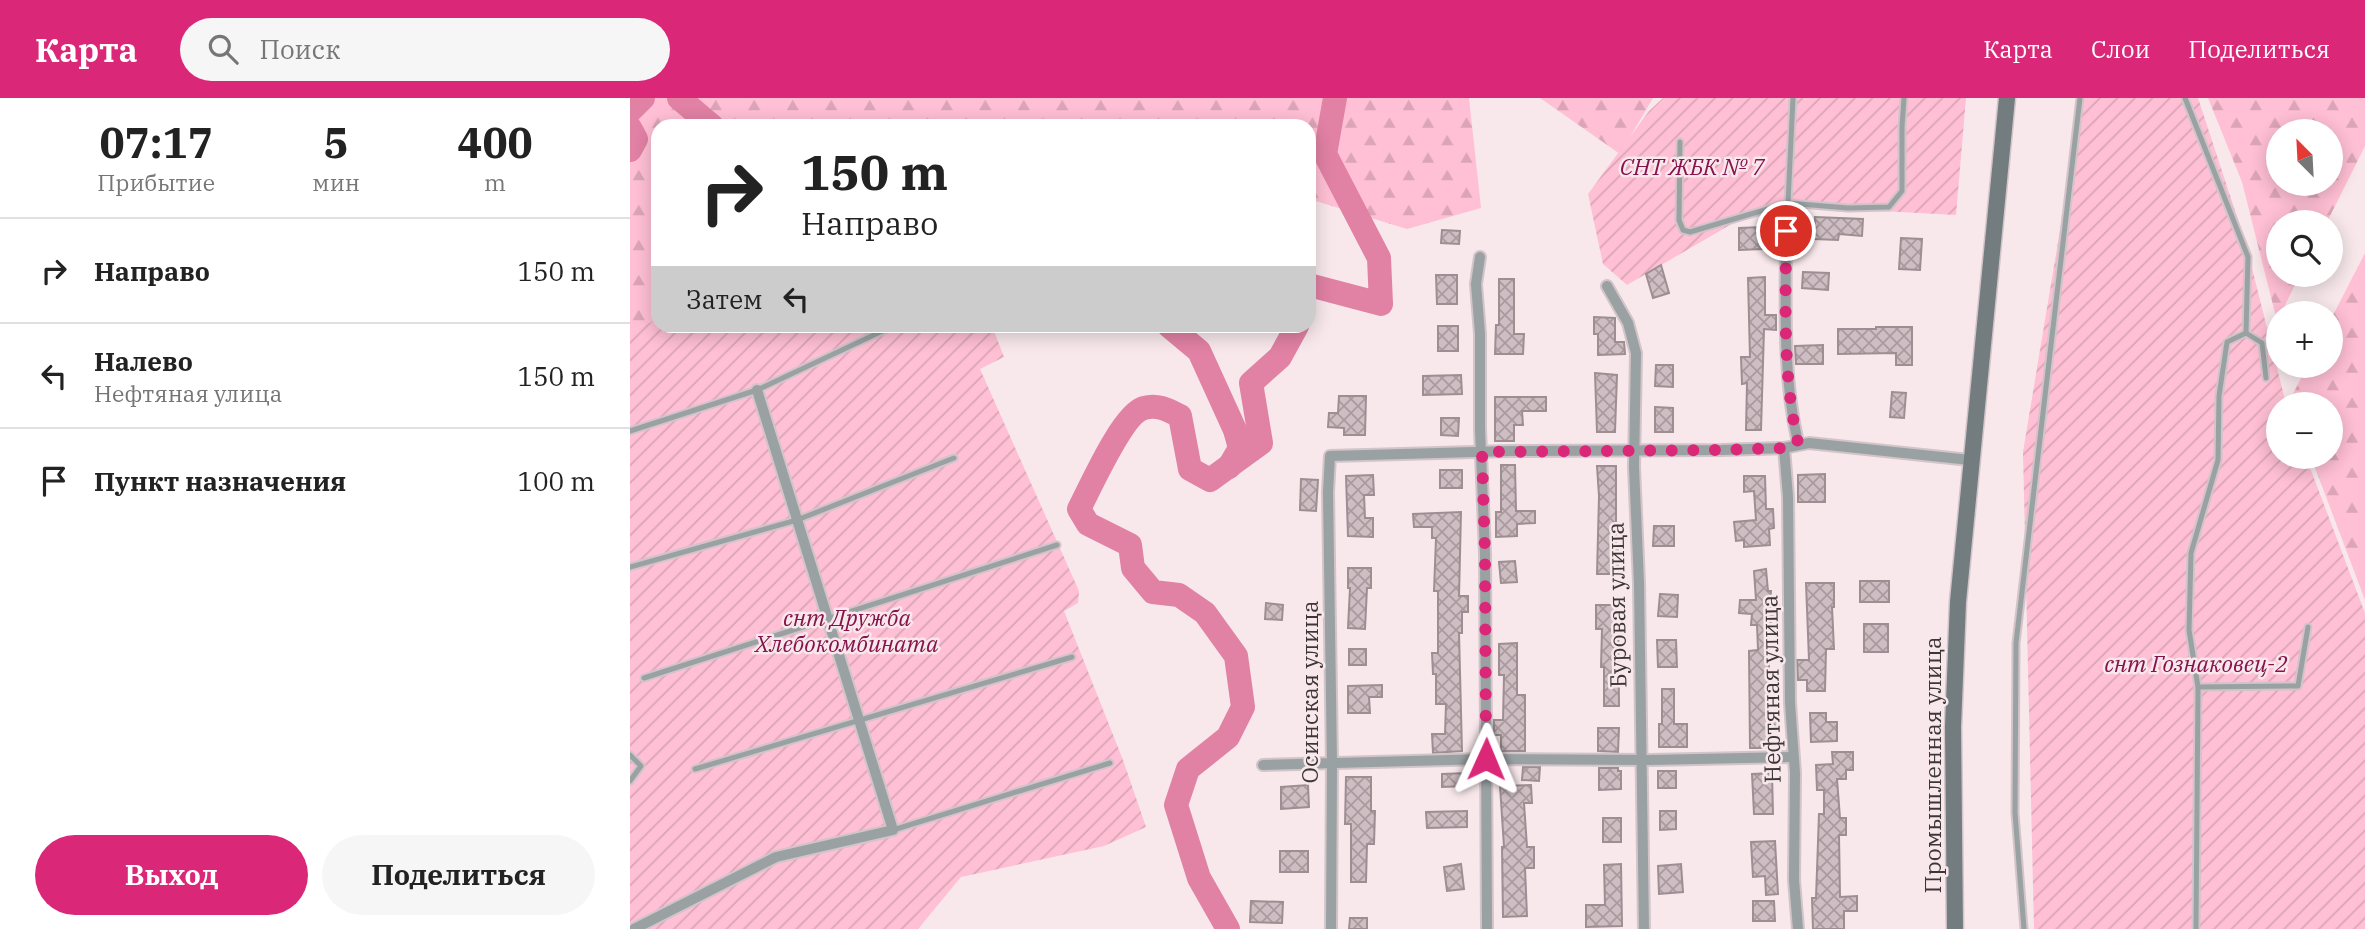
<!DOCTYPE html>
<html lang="ru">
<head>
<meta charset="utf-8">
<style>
  body { margin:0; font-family:"IBM Plex Serif",serif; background:#f6f6f6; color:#222; height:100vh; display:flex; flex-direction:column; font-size:26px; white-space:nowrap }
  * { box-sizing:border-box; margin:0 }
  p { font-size:23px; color:#767676 }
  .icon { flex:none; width:38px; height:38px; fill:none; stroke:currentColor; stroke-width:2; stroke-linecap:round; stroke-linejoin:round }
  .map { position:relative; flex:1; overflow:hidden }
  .panel { display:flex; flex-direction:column; background:#fff; width:630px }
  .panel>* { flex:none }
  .hud { position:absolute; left:21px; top:21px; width:665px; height:214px; border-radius:21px; box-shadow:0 4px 18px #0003; background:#fff; color:#222; overflow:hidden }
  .needle { width:46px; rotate:336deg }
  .tools { position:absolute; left:1636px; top:21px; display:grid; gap:14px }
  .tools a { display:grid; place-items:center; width:77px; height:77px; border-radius:50%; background:#fff; box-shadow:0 4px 18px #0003; font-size:35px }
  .pin { position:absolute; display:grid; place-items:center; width:60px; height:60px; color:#fff; margin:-30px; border:4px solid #fff; border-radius:50%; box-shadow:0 2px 7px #0007 }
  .me { position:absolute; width:77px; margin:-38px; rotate:1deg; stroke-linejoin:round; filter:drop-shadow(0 0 5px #0008) }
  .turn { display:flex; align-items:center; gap:24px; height:147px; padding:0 35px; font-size:32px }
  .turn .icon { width:91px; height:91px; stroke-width:2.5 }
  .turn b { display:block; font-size:49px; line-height:60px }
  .then { display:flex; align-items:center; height:66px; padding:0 35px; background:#0003; gap:14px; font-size:26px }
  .eta { display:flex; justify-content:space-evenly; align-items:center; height:119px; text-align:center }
  .eta b { font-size:42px; font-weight:800; line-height:49px }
  .primary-button { display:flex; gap:14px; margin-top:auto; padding:14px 35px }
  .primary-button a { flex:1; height:80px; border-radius:42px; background:#db2777; color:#fff; font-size:28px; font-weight:800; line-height:80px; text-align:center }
  .primary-button a+a { background:#f6f6f6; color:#222 }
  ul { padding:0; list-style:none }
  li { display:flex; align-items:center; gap:21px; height:105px; padding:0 35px; border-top:2px solid #e0e0e0 }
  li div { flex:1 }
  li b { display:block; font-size:26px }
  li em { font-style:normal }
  header { display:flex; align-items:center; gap:42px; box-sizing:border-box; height:98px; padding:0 35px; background:#db2777; color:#fff }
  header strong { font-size:33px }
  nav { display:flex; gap:38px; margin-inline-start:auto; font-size:24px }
  .search { width:490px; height:63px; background:#f6f6f6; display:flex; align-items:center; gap:18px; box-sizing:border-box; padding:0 24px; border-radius:38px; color:#767676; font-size:26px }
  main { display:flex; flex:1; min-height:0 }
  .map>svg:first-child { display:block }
  .forest { fill:url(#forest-firs); fill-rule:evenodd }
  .garden { fill:url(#garden-furrows) }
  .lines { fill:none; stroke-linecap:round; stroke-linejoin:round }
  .river { stroke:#e181a4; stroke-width:24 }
  .building { fill:url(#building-cross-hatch); stroke:#9d8e92; stroke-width:2 }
  .service-casing { stroke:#d2c4c8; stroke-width:9 }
  .minor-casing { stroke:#d2c4c8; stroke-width:14 }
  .secondary-casing { stroke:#d2c4c8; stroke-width:19 }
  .service { stroke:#9aa1a3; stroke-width:5 }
  .minor { stroke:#9aa1a3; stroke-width:10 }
  .secondary { stroke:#737d80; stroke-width:16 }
  .route { stroke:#db2777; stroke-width:12; stroke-dasharray:0 21.6 }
  .labels { text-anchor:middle; stroke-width:5; stroke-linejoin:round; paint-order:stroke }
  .park-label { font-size:23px; font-style:italic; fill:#87134c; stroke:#f8e8ec }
  .street-label { font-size:23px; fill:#3c3637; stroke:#f8e8ec }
</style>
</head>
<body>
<header>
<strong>Карта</strong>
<div class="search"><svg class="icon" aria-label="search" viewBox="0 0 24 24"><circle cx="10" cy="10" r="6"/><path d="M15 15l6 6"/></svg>Поиск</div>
<nav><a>Карта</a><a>Слои</a><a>Поделиться</a></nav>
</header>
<main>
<section class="panel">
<div class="eta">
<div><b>07:17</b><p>Прибытие</p></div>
<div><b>5</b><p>мин</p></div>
<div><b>400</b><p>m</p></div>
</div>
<ul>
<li><svg class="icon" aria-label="right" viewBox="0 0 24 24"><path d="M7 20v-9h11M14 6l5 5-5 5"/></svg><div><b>Направо</b></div><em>150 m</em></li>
<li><svg class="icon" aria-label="left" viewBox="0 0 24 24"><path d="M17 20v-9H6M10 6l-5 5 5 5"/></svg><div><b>Налево</b><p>Нефтяная улица</p></div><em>150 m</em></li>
<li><svg class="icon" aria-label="arrive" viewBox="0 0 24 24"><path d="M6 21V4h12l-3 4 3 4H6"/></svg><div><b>Пункт назначения</b></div><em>100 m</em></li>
</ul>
<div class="primary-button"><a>Выход</a><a>Поделиться</a></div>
</section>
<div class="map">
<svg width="1735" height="831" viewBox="0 0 1735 831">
  <defs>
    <pattern id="forest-firs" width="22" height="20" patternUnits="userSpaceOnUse" patternTransform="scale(1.75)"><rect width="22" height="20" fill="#ffbfd4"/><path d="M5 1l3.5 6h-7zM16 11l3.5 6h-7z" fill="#dba5b7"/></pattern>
    <pattern id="garden-furrows" width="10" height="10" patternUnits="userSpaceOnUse" patternTransform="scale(1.75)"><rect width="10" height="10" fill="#ffbfd4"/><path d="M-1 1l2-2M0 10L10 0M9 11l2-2" fill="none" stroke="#dba5b7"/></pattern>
    <pattern id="building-cross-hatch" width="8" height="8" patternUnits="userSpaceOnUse" patternTransform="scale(1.75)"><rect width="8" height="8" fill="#cebec3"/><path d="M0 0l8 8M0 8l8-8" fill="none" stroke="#a89b9f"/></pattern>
  </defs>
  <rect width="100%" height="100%" fill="#f8e8ec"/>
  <!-- forest -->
  <g class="forest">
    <path d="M0,0H839L851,110L777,131L679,101V28H28V221L0,233Z"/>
    <path d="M910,0H1023L990,56Z"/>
    <path d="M1578,0H1735V48L1697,124H1648V177H1670L1651,215H1648L1647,223L1612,84ZM1648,33H1701V86H1648Z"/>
    <path d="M1735,155V502L1681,359H1701V306H1661L1660,302L1677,268H1701V221Z"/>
  </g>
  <!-- garden -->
  <g class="garden">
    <path d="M1033,0H1336L1326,117L1158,108L1105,124L997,187L973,166L958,96L1019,13Z"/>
    <path d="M1452,0H1568L1616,146L1656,306H1648V359H1676L1735,515V831H1404L1393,354Z"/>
    <path d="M28,221V228H362L374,259L350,271L449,493L448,505L434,513L493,662L516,729L474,748L331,779L288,831H0V233Z"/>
  </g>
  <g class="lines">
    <!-- river -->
    <g class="river">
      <path d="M49,0L82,28"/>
      <path d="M0,13L13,0"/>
      <path d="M0,30L6,41L0,52"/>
      <path d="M679,187L751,206L749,160L695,56L705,0"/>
      <path d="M539,228L569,253L605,332L610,350L599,369"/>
      <path d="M598,831L569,780L546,707L558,671L598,639L613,609L606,558L575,515L549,497L523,494L503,470L500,447L458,426L449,411C460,390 493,315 514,310C528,306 538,312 550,318L560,371L580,382L631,345L621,285L650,259L667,228"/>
    </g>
  </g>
  <!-- building -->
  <g class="building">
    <path d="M1185,119L1233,121L1232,138L1209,136L1208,142L1184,141Z"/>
    <path d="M1132,129L1133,151L1109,152V130Z"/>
    <path d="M812,132L830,133L829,146L811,145Z"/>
    <path d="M1271,140L1292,141L1290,172L1269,171Z"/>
    <path d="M1031,167L1039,195L1023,200L1016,176Z"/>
    <path d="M1173,174L1199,175L1198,192L1172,190Z"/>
    <path d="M806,177H827V206H807Z"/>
    <path d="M1135,179V217H1146V232L1134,231L1131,332H1116L1117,285L1112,286L1111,259H1120L1118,180Z"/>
    <path d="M869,181H884V236H894L893,256H865L866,227H869Z"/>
    <path d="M964,219L985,220V244H994L995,256L968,257V236H964Z"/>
    <rect x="808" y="228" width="20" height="25"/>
    <path d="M1246,229H1282V267H1266V255L1208,256V231H1246Z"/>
    <path d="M1193,247V266H1166L1165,248Z"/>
    <path d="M1026,267H1043V289L1025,288Z"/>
    <path d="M965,275L987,277L985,334H967Z"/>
    <path d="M831,277L832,296L793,297V278Z"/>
    <path d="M1262,294L1276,295L1274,320L1260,319Z"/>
    <path d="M709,298H736L735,337H714V330L698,329L699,315H708Z"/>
    <path d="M865,299H916V313H892L893,327H884V343H865Z"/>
    <path d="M1025,309L1043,310V334H1025Z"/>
    <path d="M811,320H829L828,338L811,337Z"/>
    <path d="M871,367H885L886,413H905V425L887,426V438L866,439V414H871Z"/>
    <path d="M967,368H986V452H988V476H967L969,398Z"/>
    <rect x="810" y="372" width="22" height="18"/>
    <path d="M1195,376V404H1168V377Z"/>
    <path d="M743,377L744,397H734L735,420H743V439L718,438L716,378Z"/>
    <path d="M1114,378H1135L1136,411H1143L1144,430L1139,431L1140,447L1114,449V442L1106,443L1104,424L1126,422L1124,393L1114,394Z"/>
    <path d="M671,381L688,382L686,413L670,412Z"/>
    <path d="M831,414L829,498H838V514H832V535H829L832,653L803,655L802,636H815L816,606H806V576H803L802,555H808V493H804L806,440H802V429H784L783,416Z"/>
    <path d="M1024,428H1044V448H1023Z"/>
    <path d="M885,463L887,484L871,485L869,464Z"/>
    <path d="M718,470H741V490H737L735,531L718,530L720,490H718Z"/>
    <path d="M1136,471L1138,493H1141L1140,505L1149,506L1148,518H1141V527H1138L1140,617H1150V629H1140V650H1120L1119,553L1128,552L1127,527H1121L1122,516L1109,515L1110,502H1126L1124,473Z"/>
    <rect x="1230" y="483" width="29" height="21"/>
    <path d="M1176,485H1204V509H1202L1204,551H1196L1195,593H1177V582H1168L1167,562H1179Z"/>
    <path d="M1030,496L1048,497L1047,519L1028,518Z"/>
    <path d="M636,505L653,507L652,522L635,521Z"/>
    <path d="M966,507H988L989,608H974V569H971L972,531H966Z"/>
    <rect x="1234" y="526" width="24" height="28"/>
    <path d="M1027,542H1046L1047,569H1028Z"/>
    <path d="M887,545V597H895V653H871V637H864V622H873L874,577H869V546Z"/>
    <rect x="719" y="551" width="17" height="16"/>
    <path d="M752,587V599H739L740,615H718V588Z"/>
    <path d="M1032,591H1044V626H1057V649H1029V626H1032Z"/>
    <path d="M1180,615H1196V624H1207V643L1181,644Z"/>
    <path d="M968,630H989L988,654L968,653Z"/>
    <path d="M1202,654H1223V672H1216V681H1207L1210,720H1216V737H1209L1210,799L1227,798V813H1214V831H1183L1182,800H1186L1189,716H1194V692H1187L1186,667L1203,666Z"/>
    <path d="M893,669H910L909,683L892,682Z"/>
    <path d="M969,670H988V673H991V691L969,692Z"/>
    <rect x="1028" y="673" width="18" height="17"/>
    <path d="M837,675V688L812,689V676Z"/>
    <path d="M1142,675L1143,716H1124L1122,676Z"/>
    <path d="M716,679H741V713H745L744,746H737L736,784H721V726H715Z"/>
    <path d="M678,687L679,709L651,711V689Z"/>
    <path d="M901,687L902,705H894L897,749H904V770H895L897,818L873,819L872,749H874L870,688Z"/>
    <path d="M837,713V729L797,730L796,714Z"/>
    <path d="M1030,713H1046V731L1030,732Z"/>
    <rect x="973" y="720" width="18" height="24"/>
    <path d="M1145,743L1148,796L1136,797L1135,778L1123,779L1121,744Z"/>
    <rect x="650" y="753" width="28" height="21"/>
    <path d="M831,766L834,791L817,793L814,769Z"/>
    <path d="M991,766L992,828L956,829V807H975L974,767Z"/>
    <path d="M1051,766L1053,794L1029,796L1028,768Z"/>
    <path d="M621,803L653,804L652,825L620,824Z"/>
    <path d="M1123,803H1144L1145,823H1123Z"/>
    <path d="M720,820H737V831H719Z"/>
  </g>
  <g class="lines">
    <defs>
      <g id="service">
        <path d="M1163,0L1158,105L1218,110L1259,109L1272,93V29L1274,0"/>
        <path d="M1555,0L1618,159L1616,235"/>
        <path d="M1050,44L1049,122L1053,132L1060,134L1158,105"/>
        <path d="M0,333L127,292L263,228"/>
        <path d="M0,469L167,422L324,360"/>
        <path d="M14,580L427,447"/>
        <path d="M1568,589L1668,588L1678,529"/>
        <path d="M0,657L11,668L0,683"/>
        <path d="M65,671L442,559"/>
        <path d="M263,732L480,665"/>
        <path d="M1394,831L1385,715L1386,545L1450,0"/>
        <path d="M1566,831L1568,589L1559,532L1561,455L1588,362L1589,298L1597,244L1616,235L1632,245L1636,280"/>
      </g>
      <g id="minor">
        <path d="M1156,133C1156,204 1152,275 1168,345"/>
        <path d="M850,159L846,186L850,236V331L855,456L857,831"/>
        <path d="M977,188L998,225L1006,255L1004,369L1009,485L1014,831"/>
        <path d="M1154,350L1158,399L1160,605L1165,675L1164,782L1168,831"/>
        <path d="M633,667L856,661L1020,662L1163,659"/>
        <path d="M4,831L146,759L263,732L127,292"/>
        <path d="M701,831L702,667L698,394L700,358L880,353L1091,352L1154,350L1179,345L1340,362"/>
      </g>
      <path id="secondary" d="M1325,831L1323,629L1328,504L1377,0"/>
    </defs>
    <!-- service casing -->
    <use href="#service" class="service-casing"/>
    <!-- minor casing -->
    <use href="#minor" class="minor-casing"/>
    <!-- secondary casing -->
    <use href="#secondary" class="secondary-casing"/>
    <!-- service -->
    <use href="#service" class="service"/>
    <!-- minor -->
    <use href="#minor" class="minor"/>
    <!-- secondary -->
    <use href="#secondary" class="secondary"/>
  </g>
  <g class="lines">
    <!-- route -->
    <path class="route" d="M856,661L855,456L852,354L1091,352L1154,350L1168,345C1152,275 1156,204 1156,133"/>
  </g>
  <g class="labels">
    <!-- park labels -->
    <g class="park-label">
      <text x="1062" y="77">СНТ ЖБК № 7</text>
      <text x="217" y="528">снт Дружба<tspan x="217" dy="26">Хлебокомбината</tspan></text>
      <text x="1566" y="574">снт Гознаковец-2</text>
    </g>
    <!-- street labels -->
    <g class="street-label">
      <text transform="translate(987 507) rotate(-91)" y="8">Буровая улица</text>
      <text transform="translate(1141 591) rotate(-91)" y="8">Нефтяная улица</text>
      <text transform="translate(680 594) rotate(-90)" y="8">Осинская улица</text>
      <text transform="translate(1303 667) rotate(-90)" y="8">Промышленная улица</text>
    </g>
  </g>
</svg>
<div class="tools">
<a><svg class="needle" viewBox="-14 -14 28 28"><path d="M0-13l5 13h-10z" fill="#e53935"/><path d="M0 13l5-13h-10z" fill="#767676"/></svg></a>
<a><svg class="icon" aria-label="search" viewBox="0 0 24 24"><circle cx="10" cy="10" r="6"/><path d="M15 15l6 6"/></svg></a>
<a>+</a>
<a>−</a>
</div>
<div class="pin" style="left:1156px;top:133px;background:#d93025"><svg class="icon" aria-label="arrive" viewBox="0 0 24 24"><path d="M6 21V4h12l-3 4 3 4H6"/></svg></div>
<svg class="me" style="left:856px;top:661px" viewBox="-20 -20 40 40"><path d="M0-17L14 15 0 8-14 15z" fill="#db2777" stroke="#fff" stroke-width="4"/></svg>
<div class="hud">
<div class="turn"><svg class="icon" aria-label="right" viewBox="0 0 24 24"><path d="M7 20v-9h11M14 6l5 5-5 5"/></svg><div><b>150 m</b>Направо</div></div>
<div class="then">Затем<svg class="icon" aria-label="left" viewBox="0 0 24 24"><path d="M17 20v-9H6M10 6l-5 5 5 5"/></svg></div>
</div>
</div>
</main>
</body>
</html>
